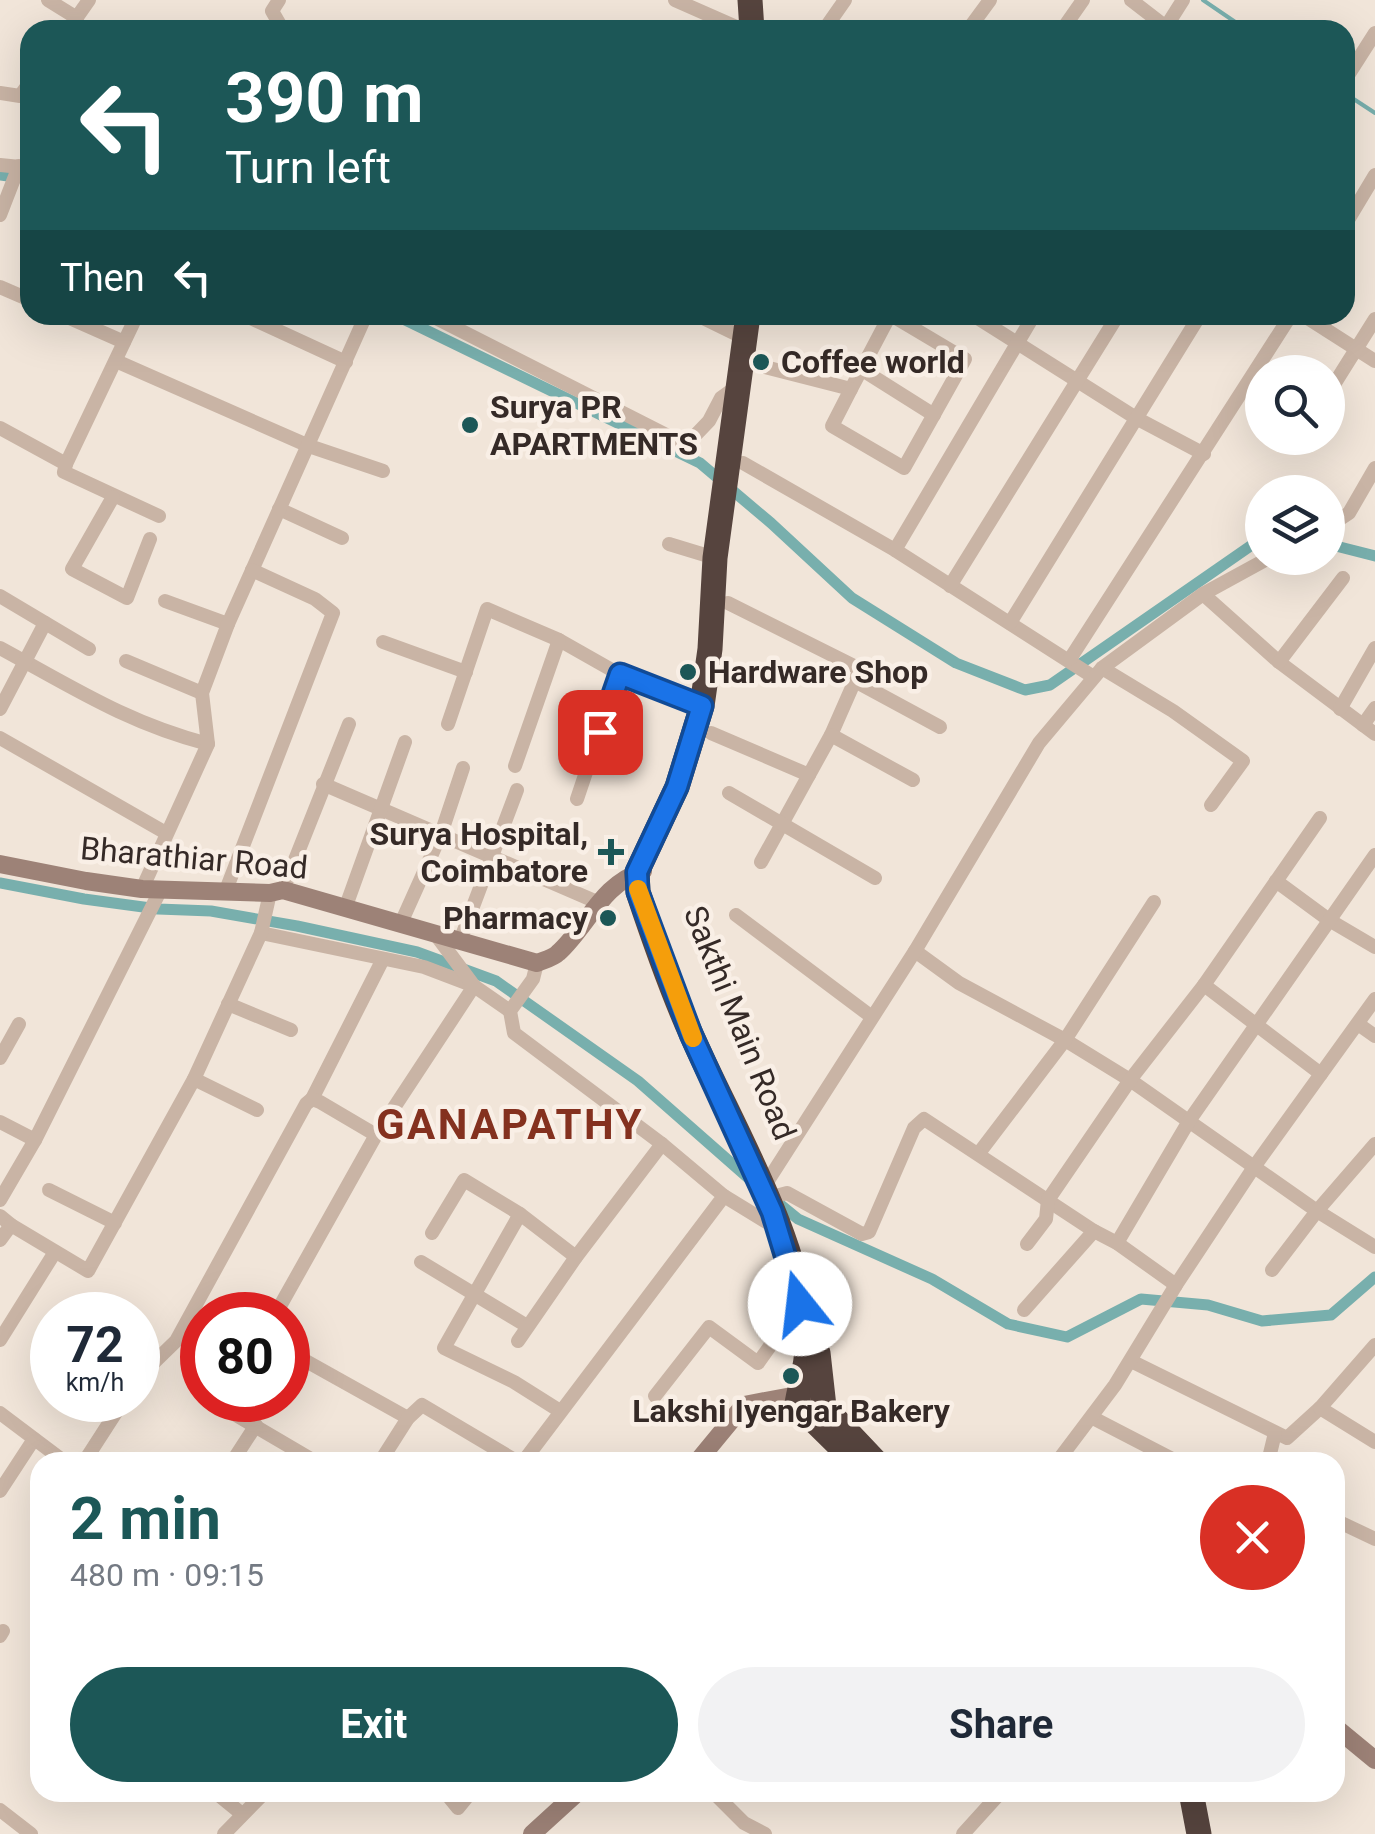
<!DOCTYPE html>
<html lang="en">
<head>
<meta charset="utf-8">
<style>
  body { margin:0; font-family:Roboto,sans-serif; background:#f2f2f3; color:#1f2937; height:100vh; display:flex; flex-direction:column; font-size:38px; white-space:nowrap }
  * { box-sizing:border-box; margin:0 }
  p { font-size:32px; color:#747a83 }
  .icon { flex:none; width:55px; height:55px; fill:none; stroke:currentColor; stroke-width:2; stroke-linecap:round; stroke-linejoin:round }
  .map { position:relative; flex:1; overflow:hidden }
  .details { position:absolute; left:30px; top:1452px; width:1315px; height:350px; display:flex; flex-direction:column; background:#fff; border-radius:30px; box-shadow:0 10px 40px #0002 }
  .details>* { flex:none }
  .guide { position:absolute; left:20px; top:20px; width:1335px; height:305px; border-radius:30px; box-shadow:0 10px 40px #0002; background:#1c5757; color:#fff; overflow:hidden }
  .buttons { position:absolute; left:1245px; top:355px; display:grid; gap:20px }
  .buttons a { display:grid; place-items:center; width:100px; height:100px; border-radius:50%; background:#fff; box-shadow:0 10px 40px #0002; font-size:50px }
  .speed { position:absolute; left:30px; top:1292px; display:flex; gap:20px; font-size:50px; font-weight:700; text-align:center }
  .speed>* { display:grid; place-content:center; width:130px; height:130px; border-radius:50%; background:#fff; box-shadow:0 10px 40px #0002; line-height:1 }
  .speed small { font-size:25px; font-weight:400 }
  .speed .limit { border:15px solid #d22; background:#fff; color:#111 }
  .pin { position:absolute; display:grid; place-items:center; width:85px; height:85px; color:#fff; margin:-42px; border-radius:20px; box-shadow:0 5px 15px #0006 }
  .me { position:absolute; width:110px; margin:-55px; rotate:344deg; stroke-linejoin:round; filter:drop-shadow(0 0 8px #0008) }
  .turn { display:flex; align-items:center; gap:35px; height:210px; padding:0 40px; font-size:45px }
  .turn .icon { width:130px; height:130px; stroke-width:2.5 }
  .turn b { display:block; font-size:70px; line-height:85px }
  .then { display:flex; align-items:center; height:95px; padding:0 40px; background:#0003; gap:20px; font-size:38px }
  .round { display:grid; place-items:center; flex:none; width:105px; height:105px; border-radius:52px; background:#f2f2f3 }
  .headline { display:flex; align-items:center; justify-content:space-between; height:170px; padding:0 40px }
  h1 { font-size:60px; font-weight:700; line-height:75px; color:#1c5757 }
  .button { display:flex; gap:20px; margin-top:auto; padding:20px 40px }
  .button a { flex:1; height:115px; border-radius:60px; background:#1c5757; color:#fff; font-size:40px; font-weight:700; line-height:115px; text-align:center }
  .button a+a { background:#f2f2f3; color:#1f2937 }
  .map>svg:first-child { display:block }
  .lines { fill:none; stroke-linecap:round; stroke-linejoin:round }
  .stream { stroke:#78afad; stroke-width:4 }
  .canal { stroke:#78afad; stroke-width:11 }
  .street { stroke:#c9b4a5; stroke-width:14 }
  .secondary { stroke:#9d8277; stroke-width:18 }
  .highway { stroke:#56443e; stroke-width:25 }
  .route-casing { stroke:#114b97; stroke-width:25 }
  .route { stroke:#1a73e8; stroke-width:18 }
  .slow { stroke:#f59e0b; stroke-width:18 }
  .poi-dot { fill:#1c5757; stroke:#f9efe6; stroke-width:4 }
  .labels { text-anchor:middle; stroke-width:9; stroke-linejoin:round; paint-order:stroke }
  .poi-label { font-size:32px; font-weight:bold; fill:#352a27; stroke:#f9efe6; text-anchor:start }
  .street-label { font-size:32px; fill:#352a27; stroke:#f9efe6 }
  .district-label { font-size:42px; font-weight:bold; letter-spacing:2.5px; fill:#84311f; stroke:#f9efe6 }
</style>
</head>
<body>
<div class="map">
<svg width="1375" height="1834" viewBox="0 0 1375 1834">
  <rect width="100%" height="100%" fill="#f1e5d9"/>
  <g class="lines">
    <!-- stream -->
    <g class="stream">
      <path d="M1203,0L1247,30"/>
      <path d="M1346,94L1375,113"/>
    </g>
    <!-- canal -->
    <g class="canal">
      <path d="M0,175L30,179"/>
      <path d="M395,315L700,463L771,523L852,598L956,663L1025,690L1050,685L1262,538"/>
      <path d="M1328,544L1375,556"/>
      <path d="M0,883L84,899L158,909L211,911L297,926L417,952L496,981L638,1081L754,1183"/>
      <path d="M776,1201L798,1219L932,1279L1008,1324L1067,1337L1141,1299L1208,1305L1262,1321L1331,1315L1375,1277"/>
    </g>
    <!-- street -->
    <g class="street">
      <path d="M48,0L77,18"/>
      <path d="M279,0L272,11L283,30"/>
      <path d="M675,0L743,30"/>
      <path d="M1131,0L1166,27"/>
      <path d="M68,30L89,0"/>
      <path d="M824,30L845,0"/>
      <path d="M968,30L990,0"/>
      <path d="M1062,30L1083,0"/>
      <path d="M1164,30L1183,0"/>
      <path d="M1345,80L1375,33"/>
      <path d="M0,93L20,96L30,82"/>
      <path d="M0,165L30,168"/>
      <path d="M0,215L19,166"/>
      <path d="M1345,225L1375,175"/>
      <path d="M0,287L30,300"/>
      <path d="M63,315L124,342"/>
      <path d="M244,315L346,362"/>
      <path d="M430,315L686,445L709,421L721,398L739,385"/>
      <path d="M697,315L746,339"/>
      <path d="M973,315L1136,418L1204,454"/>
      <path d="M1303,315L1375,361"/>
      <path d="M116,361L309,446L383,471"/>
      <path d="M757,365L851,389L890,315"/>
      <path d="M861,369L934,415"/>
      <path d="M851,389L832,426L904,468L965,359L891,315"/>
      <path d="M1328,394L1375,319"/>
      <path d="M0,428L66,464L137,315"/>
      <path d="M743,463L895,550L1092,676"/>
      <path d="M66,464L64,472L159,516"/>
      <path d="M113,497L72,569L127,598L150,539"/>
      <path d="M279,509L342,538"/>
      <path d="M1328,527L1349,513L1375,468"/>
      <path d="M669,544L715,558"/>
      <path d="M895,550L1034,315"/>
      <path d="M950,586L1118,315"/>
      <path d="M1203,594L1279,662L1375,734"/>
      <path d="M0,596L89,649"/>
      <path d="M165,601L228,624"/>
      <path d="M728,603L860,669L831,735L761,862"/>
      <path d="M1010,623L1200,315"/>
      <path d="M383,642L466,672"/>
      <path d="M0,648C72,687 127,723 208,744"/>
      <path d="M1070,659L1291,315"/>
      <path d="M126,661L202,693"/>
      <path d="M1279,662L1343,578"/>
      <path d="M1102,668L1173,711L1243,761L1211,805"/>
      <path d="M855,681L940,727"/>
      <path d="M0,709L45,623"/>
      <path d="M1340,709L1375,648"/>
      <path d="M448,724L487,609L559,640L619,674L702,706"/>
      <path d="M1363,725L1375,708"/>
      <path d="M711,733L809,775"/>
      <path d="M831,735L913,780"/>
      <path d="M0,738L166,833"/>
      <path d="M515,766L559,640"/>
      <path d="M323,784L597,902"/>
      <path d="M729,793L875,878"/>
      <path d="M577,799L619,674"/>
      <path d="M1276,881L1329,920L1375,947"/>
      <path d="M142,889L208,744L202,693L228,624L366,315"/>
      <path d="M226,890L333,613L315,599L252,570"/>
      <path d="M283,890L349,724"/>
      <path d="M346,906L405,742"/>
      <path d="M736,915L872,1017"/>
      <path d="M401,923L441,834L463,768"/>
      <path d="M261,933L424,967L474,986L510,1011"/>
      <path d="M460,941L517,790"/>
      <path d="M915,951L959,983L1065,1040L1130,1080L1317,1211L1375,1247"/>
      <path d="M1204,985L1321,1074"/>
      <path d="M228,1004L291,1030"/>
      <path d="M1358,1024L1375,1036"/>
      <path d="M0,1058L19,1024"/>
      <path d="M194,1079L257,1110"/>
      <path d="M312,1099L383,959"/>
      <path d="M0,1122L35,1140"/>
      <path d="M979,1153L1065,1040L1154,902"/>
      <path d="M769,1179L915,951L1039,743L1102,668L1203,594L1269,558"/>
      <path d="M49,1190L115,1223"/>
      <path d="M724,1196L778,1229"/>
      <path d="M776,1196L787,1193L862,1234L869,1232L914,1128L924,1119L1094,1231L1117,1243L1176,1285"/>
      <path d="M0,1200L35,1140L161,889"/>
      <path d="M520,1214L444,1348L514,1382L560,1411"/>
      <path d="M0,1216L11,1225L0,1240"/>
      <path d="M11,1225L88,1271L194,1079L261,933L270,893"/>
      <path d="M432,1233L464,1180L520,1214L576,1257"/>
      <path d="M1117,1243L1189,1121L1375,855"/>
      <path d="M1027,1244L1046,1219L1048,1200L1130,1080L1204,985L1320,818"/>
      <path d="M421,1262L527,1326"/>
      <path d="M1272,1270L1317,1211L1375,1144"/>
      <path d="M1024,1310L1094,1231"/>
      <path d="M275,1315L376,1135"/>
      <path d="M0,1340L55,1252"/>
      <path d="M518,1341L576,1257L662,1144"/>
      <path d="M288,1351L408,1418"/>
      <path d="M1131,1361L1287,1438L1320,1408L1375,1345"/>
      <path d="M138,1378L176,1341L306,1104L312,1099L320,1102L376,1135L474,986L436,935"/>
      <path d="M655,1396L709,1327L758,1363L800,1304"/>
      <path d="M228,1400L224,1408L316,1462"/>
      <path d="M1320,1408L1375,1442"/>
      <path d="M0,1413L65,1462"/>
      <path d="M1093,1418L1178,1462"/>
      <path d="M84,1462L124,1400"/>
      <path d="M232,1462L256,1425"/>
      <path d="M380,1462L408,1418L422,1405L518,1462"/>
      <path d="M523,1462L724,1196L662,1144L514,1033L510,1011L533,979L537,963"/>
      <path d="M1057,1462L1115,1385L1176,1285L1254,1167L1375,999"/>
      <path d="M1268,1462L1275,1433"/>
      <path d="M0,1491L34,1439"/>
      <path d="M1335,1520L1375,1539"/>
      <path d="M0,1636L3,1631"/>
      <path d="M215,1792L242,1814"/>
      <path d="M445,1792L458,1808L471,1792"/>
      <path d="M713,1792L744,1823L765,1834"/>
      <path d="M0,1810L31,1834"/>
      <path d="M224,1834L265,1792"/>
      <path d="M963,1834L1001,1792"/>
    </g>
    <!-- secondary -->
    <g class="secondary">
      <path d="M0,864L86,881L142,889L270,893L283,890L537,963C544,960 553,958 558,953C588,926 601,884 643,871"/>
      <path d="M697,1462L744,1405L808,1393"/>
      <path d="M1335,1727L1375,1760"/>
      <path d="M532,1834L578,1792"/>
    </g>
    <!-- highway -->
    <g class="highway">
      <path d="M750,0L752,30"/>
      <path d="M748,315L715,558L710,649L702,706L677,787L637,872L638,892C654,940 671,989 692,1036C734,1131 800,1238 807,1343C808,1365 800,1383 797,1404L856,1462"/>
      <path d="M818,1353L824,1407L876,1462"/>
      <path d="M1191,1792L1199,1834"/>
    </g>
  </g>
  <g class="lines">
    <defs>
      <path id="route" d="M600,732L620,674L702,706L677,787L637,872L638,892L691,1034L772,1212L800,1304"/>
    </defs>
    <!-- route casing -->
    <use href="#route" class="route-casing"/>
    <!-- route -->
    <use href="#route" class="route"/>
    <!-- slow -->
    <path class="slow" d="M638,889L693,1038"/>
  </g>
  <!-- markers -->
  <g class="poi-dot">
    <circle cx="761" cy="362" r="10"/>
    <circle cx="470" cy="425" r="10"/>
    <circle cx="688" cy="672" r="10"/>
    <path d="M606 837h10v10h10v10h-10v10h-10v-10h-10v-10h10z"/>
    <circle cx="608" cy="918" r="10"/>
    <circle cx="791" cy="1376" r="10"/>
  </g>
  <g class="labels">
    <!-- poi labels -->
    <g class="poi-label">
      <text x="781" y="373">Coffee world</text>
      <text x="490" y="418">Surya PR<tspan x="490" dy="37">APARTMENTS</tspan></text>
      <text x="708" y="683">Hardware Shop</text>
      <text x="588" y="845" text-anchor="end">Surya Hospital,<tspan x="588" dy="37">Coimbatore</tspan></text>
      <text x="588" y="929" text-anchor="end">Pharmacy</text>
      <text x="791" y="1422" text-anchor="middle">Lakshi Iyengar Bakery</text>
    </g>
    <!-- street labels -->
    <g class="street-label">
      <text transform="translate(194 858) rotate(5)" y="11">Bharathiar Road</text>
      <text transform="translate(740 1023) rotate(68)" y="11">Sakthi Main Road</text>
    </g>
    <!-- district labels -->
    <g class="district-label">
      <text x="510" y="1139">GANAPATHY</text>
    </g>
  </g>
</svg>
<div class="buttons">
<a><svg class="icon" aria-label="search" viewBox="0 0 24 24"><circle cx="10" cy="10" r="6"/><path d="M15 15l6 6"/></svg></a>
<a><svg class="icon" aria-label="layers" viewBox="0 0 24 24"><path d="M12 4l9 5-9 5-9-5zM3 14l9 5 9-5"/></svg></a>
</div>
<div class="speed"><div>72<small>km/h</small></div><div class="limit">80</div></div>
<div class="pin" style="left:600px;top:732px;background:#d93025"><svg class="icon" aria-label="arrive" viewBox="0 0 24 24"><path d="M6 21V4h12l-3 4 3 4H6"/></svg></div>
<svg class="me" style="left:800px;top:1304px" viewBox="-20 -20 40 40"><circle r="19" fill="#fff"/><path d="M0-13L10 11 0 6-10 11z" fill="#1a73e8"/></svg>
<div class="guide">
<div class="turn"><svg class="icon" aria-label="left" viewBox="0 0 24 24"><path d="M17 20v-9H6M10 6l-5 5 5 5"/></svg><div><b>390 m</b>Turn left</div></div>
<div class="then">Then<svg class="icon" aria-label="left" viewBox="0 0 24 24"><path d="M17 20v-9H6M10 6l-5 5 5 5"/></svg></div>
</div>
<section class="details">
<div class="headline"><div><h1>2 min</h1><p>480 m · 09:15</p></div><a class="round" style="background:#d93025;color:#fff"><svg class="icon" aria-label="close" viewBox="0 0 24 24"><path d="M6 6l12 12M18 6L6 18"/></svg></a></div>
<div class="button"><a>Exit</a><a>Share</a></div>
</section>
</div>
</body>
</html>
